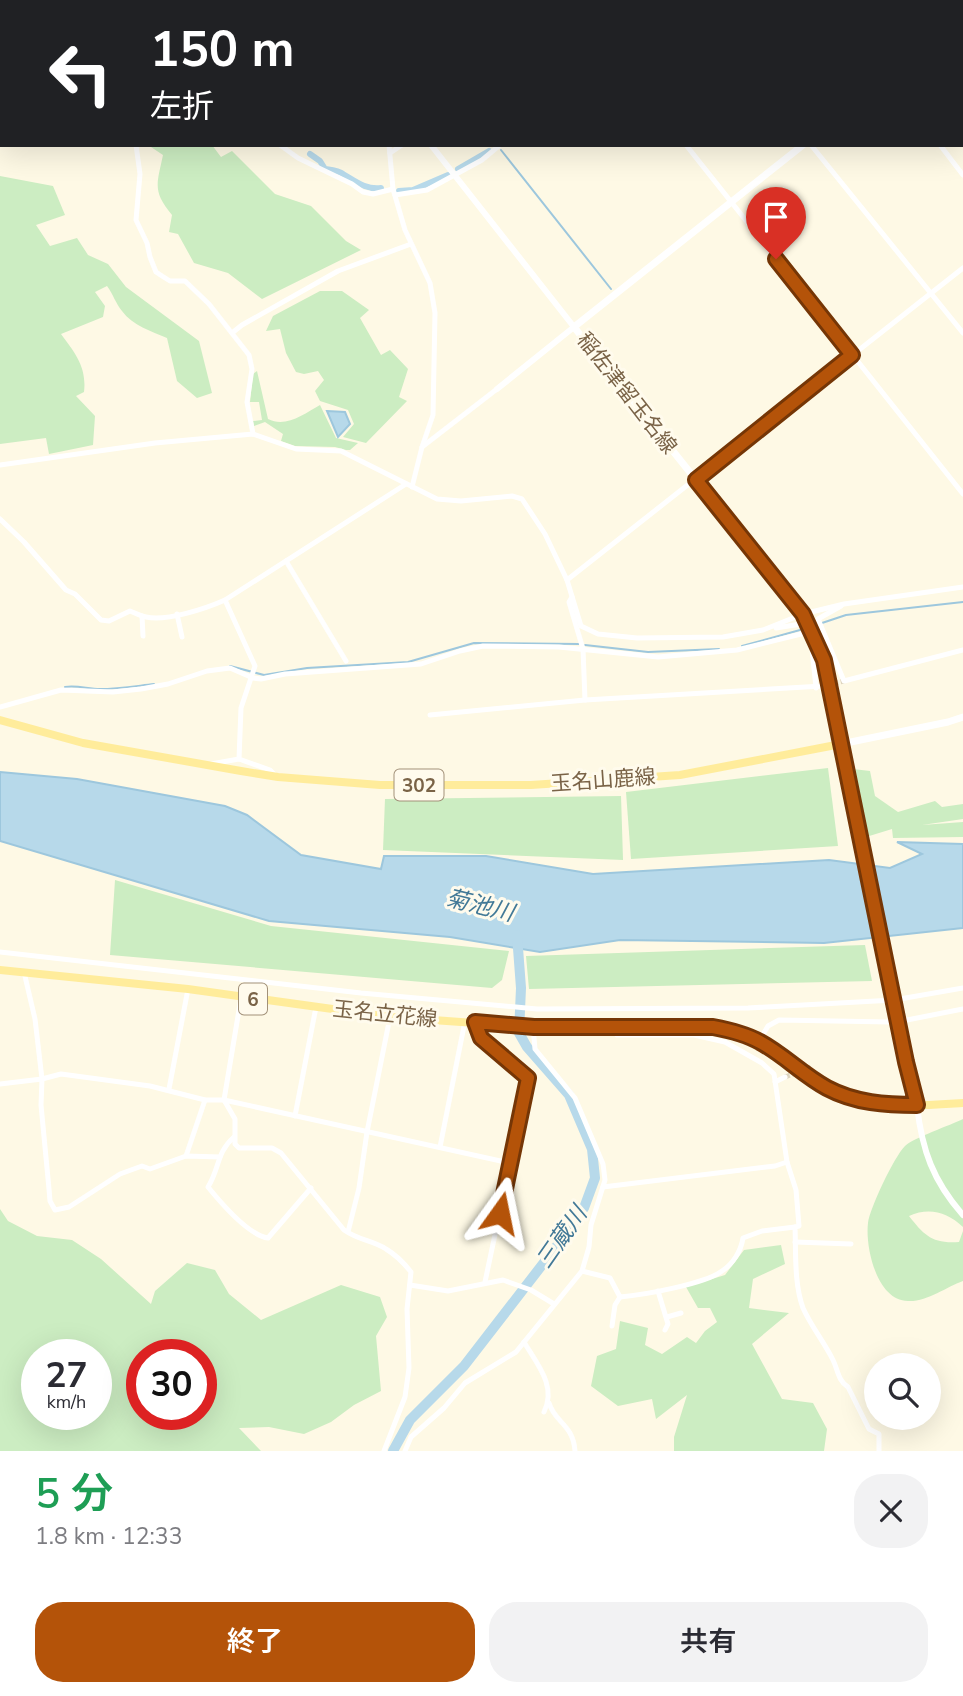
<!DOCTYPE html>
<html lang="ja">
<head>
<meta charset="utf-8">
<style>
  body { margin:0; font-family:"Nunito Sans","Noto Sans JP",sans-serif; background:#f2f2f3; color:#2b2b33; height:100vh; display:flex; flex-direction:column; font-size:26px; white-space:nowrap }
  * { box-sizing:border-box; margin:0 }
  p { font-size:23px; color:#7c7c81 }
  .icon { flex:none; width:38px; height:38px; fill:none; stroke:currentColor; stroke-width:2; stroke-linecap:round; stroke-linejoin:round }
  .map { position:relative; height:1451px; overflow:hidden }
  .details { display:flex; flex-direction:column; background:#fff; flex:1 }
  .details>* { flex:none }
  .hud { position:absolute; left:0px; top:0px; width:964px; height:147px; box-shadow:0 7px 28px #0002; background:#202124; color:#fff; overflow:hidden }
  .buttons { position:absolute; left:864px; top:1353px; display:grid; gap:14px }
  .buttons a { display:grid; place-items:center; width:77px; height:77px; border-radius:50%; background:#fff; box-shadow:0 7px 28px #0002; font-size:35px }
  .speed { position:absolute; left:21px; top:1339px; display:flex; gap:14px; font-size:35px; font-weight:700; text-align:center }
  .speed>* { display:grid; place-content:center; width:91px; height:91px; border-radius:50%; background:#fff; box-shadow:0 7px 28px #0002; line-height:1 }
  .speed small { font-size:18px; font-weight:400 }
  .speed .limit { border:10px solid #d22; background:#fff; color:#111 }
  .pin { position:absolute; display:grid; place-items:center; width:60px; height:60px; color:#fff; margin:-72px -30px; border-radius:50% 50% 50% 0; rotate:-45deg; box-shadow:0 0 7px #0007 }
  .pin .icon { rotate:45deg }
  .me { position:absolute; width:77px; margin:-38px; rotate:12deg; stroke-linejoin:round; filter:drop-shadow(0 0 5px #0008) }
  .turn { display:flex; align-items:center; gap:24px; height:147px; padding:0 35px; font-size:32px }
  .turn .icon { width:91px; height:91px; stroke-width:2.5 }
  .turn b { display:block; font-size:49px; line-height:60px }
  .round { display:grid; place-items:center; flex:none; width:74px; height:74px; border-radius:28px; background:#f2f2f3 }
  .summary { display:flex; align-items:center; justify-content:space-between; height:119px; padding:0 35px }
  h1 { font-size:42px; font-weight:600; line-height:52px; color:#1e9e55 }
  .primary-button { display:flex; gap:14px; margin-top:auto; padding:14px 35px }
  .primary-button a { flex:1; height:80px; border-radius:28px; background:#b45309; color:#fff; font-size:28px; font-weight:600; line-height:80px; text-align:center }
  .primary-button a+a { background:#f2f2f3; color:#2b2b33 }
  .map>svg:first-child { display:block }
  .green { fill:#ccedc2; fill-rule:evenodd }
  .water { fill:#b7d9ea; stroke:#9dc7dd; stroke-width:2 }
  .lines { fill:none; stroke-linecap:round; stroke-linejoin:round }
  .stream { stroke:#9dc7dd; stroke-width:2 }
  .canal { stroke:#b7d9ea; stroke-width:6 }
  .river { stroke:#b7d9ea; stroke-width:10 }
  .minor-tunnel { stroke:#ddd4be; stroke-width:5; stroke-dasharray:5 2.5; stroke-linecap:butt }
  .minor { stroke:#fff; stroke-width:5 }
  .tertiary { stroke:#fff; stroke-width:6 }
  .secondary { stroke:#fff; stroke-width:7 }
  .primary { stroke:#ffec9b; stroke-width:8 }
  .route-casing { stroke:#753606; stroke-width:18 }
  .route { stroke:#b45309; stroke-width:12 }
  .labels { text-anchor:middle; stroke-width:6; stroke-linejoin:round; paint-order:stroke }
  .shield { fill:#fffbed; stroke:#a29179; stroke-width:2 }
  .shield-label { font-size:19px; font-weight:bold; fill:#7a6347 }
  .street-label { font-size:21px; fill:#7a6347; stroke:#fffbed }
  .water-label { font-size:23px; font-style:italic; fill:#427997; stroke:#fffbed }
</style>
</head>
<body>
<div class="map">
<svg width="963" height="1451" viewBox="0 0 963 1451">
  <rect width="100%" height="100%" fill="#fef9e5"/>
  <!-- green -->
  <g class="green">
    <path d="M0,0H298L299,2H2L0,143Z"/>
    <path d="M326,0H436L437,2H327Z"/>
    <path d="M148,145H212L221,157L232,151L275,194L311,206L346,241L361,250L262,299L228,273L194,263L178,234L169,232L172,215C152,191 157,184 163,155Z"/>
    <path d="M0,176L53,186L65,215L36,225L50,246L77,238L88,255L108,264L126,287L199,341L212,393L197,398L177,381L167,338C151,331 133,326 122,311C116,304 113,294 107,286L95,292L105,306L103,317L61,334C75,353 87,367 84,392L76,396L95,416L93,445L49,454L46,438L0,444Z"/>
    <path d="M320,291H342L369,310L360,318L381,355L390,350L408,369L399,397L407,401L366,443L343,437L354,424L348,410L320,401L315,391L324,380L318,371L304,374L296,372L286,353L280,329L266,331L273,316Z"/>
    <path d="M257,371L268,419C286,428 304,414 320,405L336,438L358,443L350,450H346L335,447L295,446L281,441L283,434L265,422L254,426L253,421L262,420L259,402H250L253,374Z"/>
    <path d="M828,768L838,846L631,859L626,792Z"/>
    <path d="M853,769L870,771L875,796L898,812L935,801L942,807L963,804V819L922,825L963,822V837L893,838L892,829L866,837Z"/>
    <path d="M621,796L623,860L383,850L385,799Z"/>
    <path d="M115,880L271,926L509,951L502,980L492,988L110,955Z"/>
    <path d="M865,945L872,981L529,989L526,956Z"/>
    <path d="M963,1119V1227C947,1212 929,1207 909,1216C924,1235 932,1244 959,1242L963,1231V1281C946,1287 927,1302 908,1301C877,1301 865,1247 868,1223C870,1208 894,1157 905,1146C913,1138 951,1125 963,1119Z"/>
    <path d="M0,1209L8,1221L37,1236L72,1240L101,1259L151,1304L155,1291L187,1263L215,1270L229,1294L261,1320L341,1285L380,1297L387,1317L376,1336L381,1391L354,1405L331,1422L304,1434L269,1427L239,1428L261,1451H0ZM37,1354H96V1414H37ZM142,1354H201V1414H142Z"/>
    <path d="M781,1245L785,1264L753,1279L749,1308L789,1313L752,1344L782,1399L813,1403L827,1429L824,1451H674V1437L687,1395L656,1419L652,1399L618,1406L591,1386L597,1356L616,1349L620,1321L648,1328L645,1345L662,1354L687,1337L696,1343L705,1331L717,1322L710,1308H698L686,1287L725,1275L744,1250Z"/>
  </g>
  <!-- water -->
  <g class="water">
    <path d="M327,411L345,412L350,424L338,437Z"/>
    <path d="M0,772L77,779L225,806L247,815L301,855L381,869L384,856H486L593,874L829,860L890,868L922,854L897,842L963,844V928L824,943L620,940L540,952L450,937L269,921L0,841Z"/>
  </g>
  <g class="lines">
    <!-- stream -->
    <g class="stream">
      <path d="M501,150L611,289"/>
      <path d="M822,623L846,615L963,602"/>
      <path d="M585,645L648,652L719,649"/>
      <path d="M742,646L800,630"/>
      <path d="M230,666L264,675L307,668L408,662L474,643L579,644"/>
      <path d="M65,687C77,685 88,689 100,689C118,689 136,686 154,684"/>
    </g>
    <!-- canal -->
    <g class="canal">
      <path d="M310,154L320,161L325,169C331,170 339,171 343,174C355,181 366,190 381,188"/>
      <path d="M458,169L489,151"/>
      <path d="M399,191L413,190L448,175"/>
    </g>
    <!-- river -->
    <path class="river" d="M393,1451L410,1420L464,1366L566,1234L584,1208L595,1178L592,1149L569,1095L527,1047L519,1033L521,988L517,935"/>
    <!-- minor-tunnel -->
    <g class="minor-tunnel">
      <path d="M826,685L844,681"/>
      <path d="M785,1077L812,1067"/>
    </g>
    <!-- minor -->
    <g class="minor">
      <path d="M486,0V2"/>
      <path d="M570,2L573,0"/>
      <path d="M679,2L682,0"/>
      <path d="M136,145L140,174L136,220L147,243L150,257L156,272L162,276L170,281H185L209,304L249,355L252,369L247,402L253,434"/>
      <path d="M280,145L298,158L352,184L363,192L373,194L393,189"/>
      <path d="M389,145L393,189L405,230L430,283L435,313L433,415L422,447L412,487"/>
      <path d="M686,145L963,494"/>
      <path d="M811,145L963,333"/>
      <path d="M940,145L963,175"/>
      <path d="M390,153L402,145"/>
      <path d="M395,195L427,190L482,160L500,145"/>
      <path d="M232,333L242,325L338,271L411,244"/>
      <path d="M422,447L497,389"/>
      <path d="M0,465L155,443L253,434L296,449L341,451L437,499L461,501L512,496L522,499L545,534L567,580L581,626L598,634L637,638L723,637L763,630L803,614L844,604L963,587"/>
      <path d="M0,519L24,542L66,590L75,594L101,620L109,621L130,611C135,613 141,616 146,617C166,622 207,608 225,600L406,484"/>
      <path d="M286,561L346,661"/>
      <path d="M567,580L963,268"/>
      <path d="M572,597L569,602L583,649L585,700"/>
      <path d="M225,600L255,666L241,708L239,759L270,770L275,775"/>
      <path d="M841,606L818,619L844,681L963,650"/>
      <path d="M177,614L182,637"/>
      <path d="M142,616L143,636"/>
      <path d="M776,628L801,624L812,649L816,688"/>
      <path d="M0,707L61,690L113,692L141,689L168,684L207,671L230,668L253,678L261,679L285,674L421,664L460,651L483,646L559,647L658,657L737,650L805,633"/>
      <path d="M430,715L585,700L823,686"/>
      <path d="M211,764L239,759"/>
      <path d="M0,952L361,993L537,1009L748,1008L894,1000L963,988"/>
      <path d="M24,972L35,1019L42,1079L41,1105L49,1189L50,1201L55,1210L69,1207L120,1174L142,1166L150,1169L186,1156L220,1157"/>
      <path d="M241,998L224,1100L235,1119V1144L239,1148H272L281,1153L344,1230C360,1241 372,1240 386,1249C396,1255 404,1263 411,1272L407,1309L409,1368L405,1397L384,1451"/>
      <path d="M907,1020L963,1009"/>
      <path d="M475,1022L481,1038L528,1078L485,1282"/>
      <path d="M611,1028L617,1035H694L725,1042L762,1063L774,1074L787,1162L796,1190L799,1226L795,1227C796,1252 794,1284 803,1308C811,1326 824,1342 833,1360C838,1370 838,1381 848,1387L869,1429L879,1434V1451"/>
      <path d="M759,1041L768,1026L779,1020L890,1022"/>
      <path d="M775,1082L785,1077"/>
      <path d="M0,1084L42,1079L61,1074L150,1086L205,1100H224L510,1163"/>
      <path d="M169,1089L188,989"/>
      <path d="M295,1116L316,1007"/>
      <path d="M234,1137C216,1153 220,1168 208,1187C221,1203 248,1235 268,1238L311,1188"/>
      <path d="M440,1147L465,1021"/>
      <path d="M186,1156L205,1100"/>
      <path d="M603,1187L775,1166L787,1162"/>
      <path d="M348,1232L359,1188L367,1132L390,1017"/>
      <path d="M795,1242L851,1244"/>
      <path d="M582,1271L610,1278L620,1297C643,1295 705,1284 722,1271C733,1264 741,1251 743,1238L762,1231L795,1227"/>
      <path d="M410,1285L448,1291L503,1280L531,1290L554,1304"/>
      <path d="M658,1291L668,1324L665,1330"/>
      <path d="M667,1317L681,1313"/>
      <path d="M612,1326L615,1305L620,1297"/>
      <path d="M524,1342C537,1364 557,1386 544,1412"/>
      <path d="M549,1403C555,1423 573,1424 575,1451"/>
      <path d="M405,1451L411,1437L444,1408L465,1383L516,1352L582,1271L589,1247L591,1225L605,1180L603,1164L575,1098L535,1049L533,1027"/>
    </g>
    <!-- tertiary -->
    <g class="tertiary">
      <path d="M317,0L318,2"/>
      <path d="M431,145L574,327L497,389"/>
      <path d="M917,1106C922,1150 933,1181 963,1215"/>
    </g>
    <!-- secondary -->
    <g class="secondary">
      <path d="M962,18H963"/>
      <path d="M803,145L574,327L803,614L824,661L841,744L948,722L963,717"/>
    </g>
    <!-- primary -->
    <g class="primary">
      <path d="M0,720L83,743L241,771L278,777L380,785H531L680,775L841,744L906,1062L917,1106"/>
      <path d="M0,970L188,989L390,1017L533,1027H713C729,1030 745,1034 759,1041C783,1054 803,1074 826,1087C868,1111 917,1106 963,1103"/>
    </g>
  </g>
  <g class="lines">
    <defs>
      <path id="route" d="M500,1213L528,1078L481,1038L475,1022L534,1027H713C729,1030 746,1034 760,1042C784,1055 803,1075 827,1088C855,1103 886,1105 917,1105L906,1062L824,660L803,614L696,480L852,355L776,259"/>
    </defs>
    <!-- route casing -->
    <use href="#route" class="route-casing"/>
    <!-- route -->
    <use href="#route" class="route"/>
  </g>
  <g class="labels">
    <!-- shield labels -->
    <g class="shield">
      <rect x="394.5" y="769.5" width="49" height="31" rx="5"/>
      <rect x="239" y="983.5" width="28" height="31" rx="5"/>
    </g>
    <g class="shield-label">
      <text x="419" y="792">302</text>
      <text x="253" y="1006">6</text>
    </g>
    <!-- street labels -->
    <g class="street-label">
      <text transform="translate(627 393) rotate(52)" y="7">稲佐津留玉名線</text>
      <text transform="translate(603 780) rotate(-4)" y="7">玉名山鹿線</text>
      <text transform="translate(385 1014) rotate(6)" y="7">玉名立花線</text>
    </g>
    <!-- water labels -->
    <g class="water-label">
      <text transform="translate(480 905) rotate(14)" y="8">菊池川</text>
      <text transform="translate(561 1237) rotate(-55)" y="8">三蔵川</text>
    </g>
  </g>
</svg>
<div class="buttons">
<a><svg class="icon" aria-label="search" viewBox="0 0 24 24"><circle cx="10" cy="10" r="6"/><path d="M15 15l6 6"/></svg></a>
</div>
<div class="speed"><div>27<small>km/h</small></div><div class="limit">30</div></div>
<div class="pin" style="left:776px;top:259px;background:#d93025"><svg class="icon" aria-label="arrive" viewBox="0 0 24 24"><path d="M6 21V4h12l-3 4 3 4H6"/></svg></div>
<svg class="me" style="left:500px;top:1213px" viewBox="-20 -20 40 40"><path d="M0-17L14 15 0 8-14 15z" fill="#b45309" stroke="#fff" stroke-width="4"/></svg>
<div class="hud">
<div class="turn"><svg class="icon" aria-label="left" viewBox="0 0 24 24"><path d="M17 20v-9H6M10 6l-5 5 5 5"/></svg><div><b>150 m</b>左折</div></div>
</div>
</div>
<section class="details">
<div class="summary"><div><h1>5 分</h1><p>1.8 km · 12:33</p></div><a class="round"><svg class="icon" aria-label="close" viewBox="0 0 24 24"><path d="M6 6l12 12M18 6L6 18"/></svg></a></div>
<div class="primary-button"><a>終了</a><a>共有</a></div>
</section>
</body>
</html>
